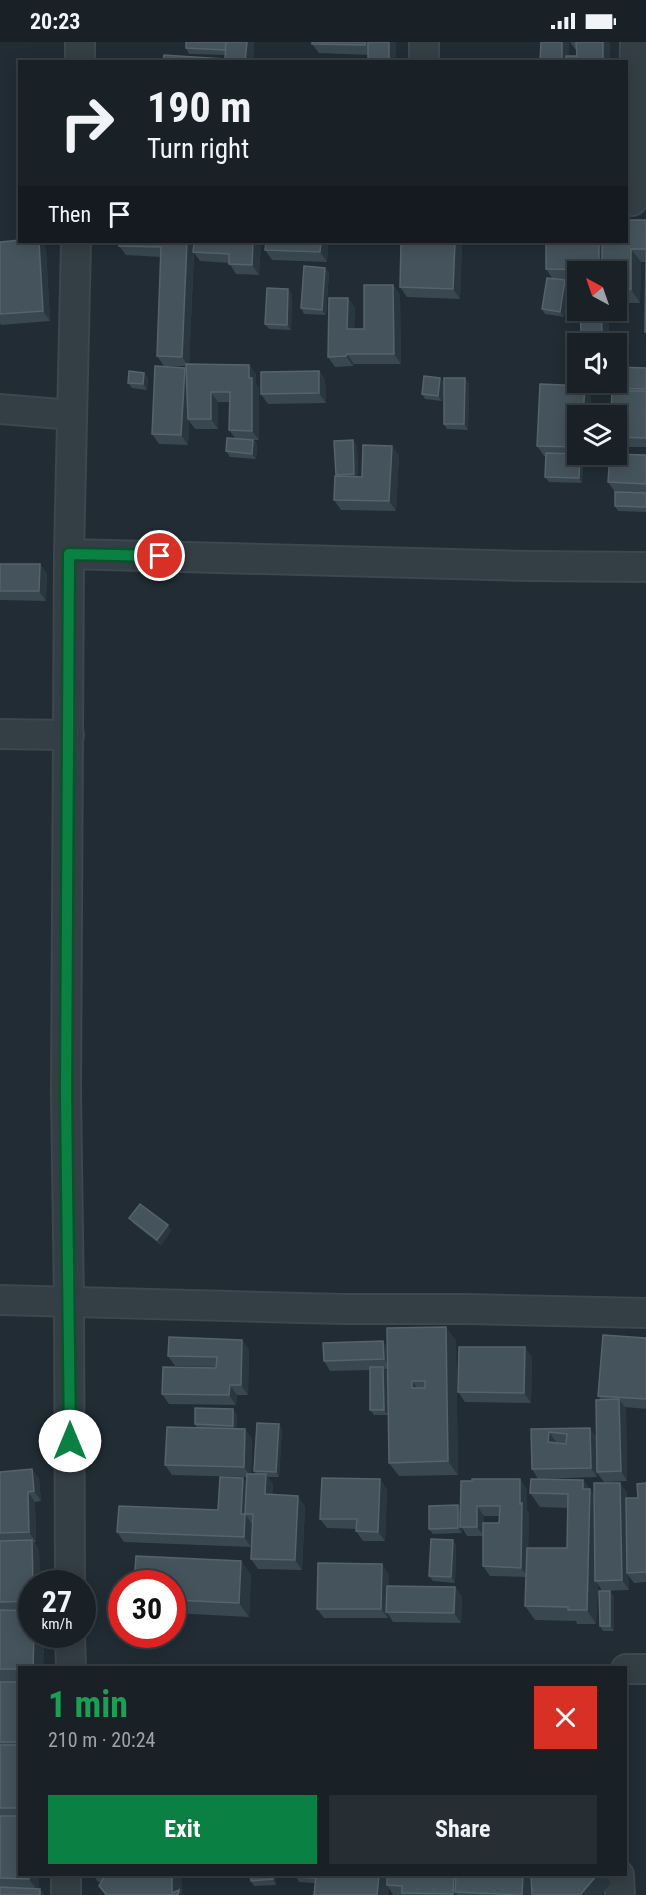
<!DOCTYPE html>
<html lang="en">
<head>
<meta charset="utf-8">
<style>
  body { margin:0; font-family:"Roboto Condensed",sans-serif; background:#262e33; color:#f1f3f6; height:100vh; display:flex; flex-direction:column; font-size:22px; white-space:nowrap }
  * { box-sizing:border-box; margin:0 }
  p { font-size:20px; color:#9fa3a7 }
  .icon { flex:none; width:33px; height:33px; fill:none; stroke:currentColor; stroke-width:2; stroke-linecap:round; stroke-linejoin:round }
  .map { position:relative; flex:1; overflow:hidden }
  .panel { position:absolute; left:18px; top:1624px; width:609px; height:210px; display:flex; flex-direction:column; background:#192127; border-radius:0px; box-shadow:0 3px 15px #0003,0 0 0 2px #373e44 }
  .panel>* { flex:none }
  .hud { position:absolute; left:18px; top:18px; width:610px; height:183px; border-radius:0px; box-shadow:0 3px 15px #0003,0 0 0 2px #373e44; background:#192127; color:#f1f3f6; overflow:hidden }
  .needle { width:39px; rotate:320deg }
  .tools { position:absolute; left:567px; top:219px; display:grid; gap:12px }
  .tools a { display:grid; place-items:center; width:60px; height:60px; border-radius:0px; background:#192127; box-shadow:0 3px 15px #0003,0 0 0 2px #373e44; font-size:30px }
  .speed { position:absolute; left:18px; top:1528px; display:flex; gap:12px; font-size:30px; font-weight:700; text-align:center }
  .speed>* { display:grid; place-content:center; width:78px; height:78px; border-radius:50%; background:#192127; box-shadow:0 3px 15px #0003,0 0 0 2px #373e44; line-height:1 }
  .speed small { font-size:15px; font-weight:400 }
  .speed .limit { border:9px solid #d22; background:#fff; color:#111 }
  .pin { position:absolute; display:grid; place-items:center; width:51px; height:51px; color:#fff; margin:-26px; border:3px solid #fff; border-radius:50%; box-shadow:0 2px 6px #0007 }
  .me { position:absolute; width:66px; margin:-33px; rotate:0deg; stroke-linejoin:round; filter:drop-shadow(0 0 4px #0008) }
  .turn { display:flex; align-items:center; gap:21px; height:126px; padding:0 30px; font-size:27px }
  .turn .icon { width:78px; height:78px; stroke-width:2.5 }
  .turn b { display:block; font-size:42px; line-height:51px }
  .then { display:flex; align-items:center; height:57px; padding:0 30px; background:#0003; gap:12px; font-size:22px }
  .round { display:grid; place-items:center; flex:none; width:63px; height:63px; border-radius:0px; background:#262e33 }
  .summary { display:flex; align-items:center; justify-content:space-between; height:102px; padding:0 30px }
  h1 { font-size:36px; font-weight:700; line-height:45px; color:#1e9e55 }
  .cta { display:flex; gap:12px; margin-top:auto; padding:12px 30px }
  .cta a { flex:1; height:69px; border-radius:0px; background:#0b8043; color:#fff; font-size:24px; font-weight:700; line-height:69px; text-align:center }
  .cta a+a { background:#262e33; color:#f1f3f6 }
  .status { display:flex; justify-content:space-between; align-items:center; height:42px; padding:0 30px; background:#192127; direction:ltr }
  .status svg { height:16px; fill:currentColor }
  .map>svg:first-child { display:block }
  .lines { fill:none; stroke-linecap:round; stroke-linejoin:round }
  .street-casing { stroke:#3e464e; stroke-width:32 }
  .street { stroke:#343e45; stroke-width:28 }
  .wall { fill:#394750; fill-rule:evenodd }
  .shaded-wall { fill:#2a373f }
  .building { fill:#45535c; stroke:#56636c; stroke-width:1.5; fill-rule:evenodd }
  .route-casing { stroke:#07532c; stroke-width:15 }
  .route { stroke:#0b8043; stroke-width:10 }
</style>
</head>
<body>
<div class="status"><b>20:23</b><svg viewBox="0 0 49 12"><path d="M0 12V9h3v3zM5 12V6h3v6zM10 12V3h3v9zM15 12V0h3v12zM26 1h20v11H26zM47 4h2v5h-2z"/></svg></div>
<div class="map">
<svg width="646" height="1853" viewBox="0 0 646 1853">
  <rect width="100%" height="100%" fill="#212c34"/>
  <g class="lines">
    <defs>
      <g id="street">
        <path d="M424,0V20"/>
        <path d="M80,20V0"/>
        <path d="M632,159L635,0"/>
        <path d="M0,367L72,373"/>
        <path d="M69,512L529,524L646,525"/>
        <path d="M0,692L69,693"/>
        <path d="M0,1258L342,1267H467L646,1271"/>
        <path d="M70,1542L69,1260L66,1051L69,512L76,200"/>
        <path d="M70,1593L71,1626"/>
        <path d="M626,1627H646"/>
        <path d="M619,1833L620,1853"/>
        <path d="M66,1853V1833"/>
      </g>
    </defs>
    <!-- street casing -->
    <use href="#street" class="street-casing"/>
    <!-- street -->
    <use href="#street" class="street"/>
  </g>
  <!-- wall -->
  <g class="wall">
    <path d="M186,0H254L253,20H163L225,17V13L189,12L186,6Z"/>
    <path d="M312,0H396V20L368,13L319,11L312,2Z"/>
    <path d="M541,0H569V14H577V7H575L570,0H608L610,2V20H540Z"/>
    <path d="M646,178V291L645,290L646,220H641L640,261H616V230H578V237H559L568,243L564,275L545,272L542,267L552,236L546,227L627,200Z"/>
    <path d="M0,200H41L46,207L50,279L1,283L0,281Z"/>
    <path d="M261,200L259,233L236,232L229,221L200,219L194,211L189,322L249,323L256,332V341L259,346V398H254L257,403L256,417L230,415L226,409L235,396L229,388L230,360H218V387H195L189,379L188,403L159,402L152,392L185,326L186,329V324H164L157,314L161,215L126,213L119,204L192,205L193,207Z"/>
    <path d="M266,200H328L327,220L272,218L265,208Z"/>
    <path d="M462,200L460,257L407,255L400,245Z"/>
    <path d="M325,226L329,231L326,273L304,272L301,266Z"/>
    <path d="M393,243L400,253L401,322H354L353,324L335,325L328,315L348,256L355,266L354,287H364Z"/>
    <path d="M288,247L292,252L291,288L269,287L265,282Z"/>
    <path d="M608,268L609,300H587L581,290Z"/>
    <path d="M646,326V405H618L616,403V374L612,354L607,346Z"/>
    <path d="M319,329L325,338L326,361L268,362L261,352Z"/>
    <path d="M144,331L148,336L147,348L132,346L128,341Z"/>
    <path d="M440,336L444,341L442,359L425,357L422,352Z"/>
    <path d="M469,341L468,388L447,387L444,382Z"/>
    <path d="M591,354V374H578V412H589V416L582,415L583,418L582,441L549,440L545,435L546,414H544L537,404Z"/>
    <path d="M357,404L358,435H362L399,413L396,469L341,468L334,458L337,434L336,433Z"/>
    <path d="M646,413V470L618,469L615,464V450L608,440Z"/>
    <path d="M0,522H40L47,532L46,559L0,558Z"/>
    <path d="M129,1176L168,1183L171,1189L161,1203L133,1181Z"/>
    <path d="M646,1296V1367L625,1365L626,1367L627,1439L604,1440L597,1431V1435L538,1437L532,1427L531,1387L590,1386L596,1395L601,1358L598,1354Z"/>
    <path d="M242,1298L249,1308L248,1353H237L236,1363L169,1362L162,1352L216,1326V1325L175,1324L168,1314Z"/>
    <path d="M456,1298L458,1433L399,1434L389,1421L388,1327H385L387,1330L388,1373H374L370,1368V1328L330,1329L324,1319L383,1299L387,1305Z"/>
    <path d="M532,1315L531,1361L465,1360L458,1350Z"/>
    <path d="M233,1367L237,1373L236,1387H245L252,1397L251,1432H256L254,1429L282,1387L279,1435H267L273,1442L272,1453L305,1464L302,1528L258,1527L251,1517V1505L124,1500L117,1490L218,1468L246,1441L247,1435L172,1433L165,1423L197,1386L195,1382Z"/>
    <path d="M32,1427L39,1437L41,1459L35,1460L36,1500H34L39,1508L40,1542H32V1593H44L43,1626H20V1833H39V1847H40L44,1853H0V1430Z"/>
    <path d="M583,1438L594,1453L620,1441L627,1451V1456H638L646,1441V1540L634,1541L628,1533L629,1548L602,1549L598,1542L596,1582H577L576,1579L535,1578L525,1564L526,1535L490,1534L483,1524V1494H467L462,1486V1491L433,1492L429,1487L461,1467L527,1447V1468L529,1471L528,1506H567L568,1466L540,1465L530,1451ZM484,1474H499V1481H484Z"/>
    <path d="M387,1447L385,1499H363L356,1489V1487L327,1486L320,1477Z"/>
    <path d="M456,1503L455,1541L433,1539L429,1534Z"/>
    <path d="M241,1519L251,1533L249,1575L172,1571V1542Z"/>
    <path d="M389,1532L388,1544L455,1545L462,1555L461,1581L393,1580L388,1572V1576H324L317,1567Z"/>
    <path d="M614,1554V1589H603L600,1584Z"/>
    <path d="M93,1833H182V1853H105L99,1844L101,1840H98Z"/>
    <path d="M276,1833V1843L254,1844L251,1839Z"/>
    <path d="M352,1833H606L611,1841L601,1853H393L389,1846L299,1840L296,1835H352Z"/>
  </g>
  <!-- shaded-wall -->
  <g class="shaded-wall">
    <path d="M247,0H254L253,20H245Z"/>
    <rect x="389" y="0" width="7" height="20"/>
    <rect x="562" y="0" width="7" height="20"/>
    <path d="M603,0H608L610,2V20H603Z"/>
    <path d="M39,200H41L46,207L50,279L43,269Z"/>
    <path d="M186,200H192V205L194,208L189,325L182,315Z"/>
    <path d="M253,200H261L259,233L252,223Z"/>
    <path d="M321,200H328L327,220L320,210Z"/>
    <path d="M455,200H462L460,257L453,247Z"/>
    <path d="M599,200H606V230H600L599,228Z"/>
    <path d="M631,207L641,220L640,261L631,247Z"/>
    <path d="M325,226L329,231L326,273L322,268Z"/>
    <path d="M565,238L568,243L564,275L560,270Z"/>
    <path d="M393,243L400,253L401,322L394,312Z"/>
    <path d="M288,247L292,252L291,288L287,283Z"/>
    <path d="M348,256L355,266L354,297L347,287Z"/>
    <path d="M601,268H608L609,300L602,290Z"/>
    <path d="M347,312L354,322L353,324L346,314Z"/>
    <path d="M249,323L256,332V341L259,346V398L252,389Z"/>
    <path d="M185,326L191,336L188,377L189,379L188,403L181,393Z"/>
    <path d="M319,329L325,338L326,361L319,351Z"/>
    <path d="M144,331L148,336L147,348L143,342Z"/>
    <path d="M440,336L444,341L442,359L438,354Z"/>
    <path d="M465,336L469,341L468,388L464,382Z"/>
    <path d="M585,344L591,354V374H583Z"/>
    <path d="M211,350L218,360V387L211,377Z"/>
    <path d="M253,398L257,403L256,417L252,412Z"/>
    <path d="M353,398L357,404L358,437L354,432Z"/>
    <path d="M392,404L399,413L396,469L389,459Z"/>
    <path d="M580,412L583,418L582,441L579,436Z"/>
    <path d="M40,522L47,532L46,559L39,549Z"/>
    <path d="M168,1183L171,1189L161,1203L157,1198Z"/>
    <path d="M446,1285L456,1298L458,1433L448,1419Z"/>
    <path d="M242,1298L249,1308L248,1353L241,1343Z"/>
    <path d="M383,1299L390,1309L391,1327L384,1317Z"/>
    <path d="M525,1305L532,1315L531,1361L524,1351Z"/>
    <path d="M383,1325L387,1330L388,1373L384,1368Z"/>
    <path d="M412,1339L422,1353L412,1346Z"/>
    <path d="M230,1343L237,1353L236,1363L229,1353Z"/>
    <path d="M619,1357L626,1367L627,1439L621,1429Z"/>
    <path d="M233,1367L237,1373L236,1389L233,1384Z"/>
    <path d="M279,1382L282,1387L279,1435L276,1430Z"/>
    <path d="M590,1386L597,1396V1435L591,1426Z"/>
    <path d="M245,1387L252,1397L251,1435L244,1425Z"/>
    <path d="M549,1390L556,1400L555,1409L548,1400Z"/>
    <path d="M32,1427L39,1437L41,1459L34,1449Z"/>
    <path d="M266,1432L273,1442L272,1462L265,1452Z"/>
    <path d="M243,1436L250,1445L245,1472L252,1482L251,1505L244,1495L241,1472Z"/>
    <path d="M380,1437L387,1447L385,1499L378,1490Z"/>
    <path d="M520,1437L527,1447V1468L529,1471L528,1535L521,1526Z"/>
    <path d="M583,1438L600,1461L595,1539L598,1542L596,1582L587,1568Z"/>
    <path d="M620,1441L627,1451L628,1531H627L628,1533L629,1548L622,1538Z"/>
    <path d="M28,1450L35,1460L36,1500L29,1490Z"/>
    <path d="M298,1454L305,1464L302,1528L295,1518Z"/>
    <path d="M458,1463L461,1468L460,1485L462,1486V1491L458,1486Z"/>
    <path d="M477,1464L484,1474V1494L477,1485Z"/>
    <path d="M32,1498L39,1508L40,1542H33Z"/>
    <path d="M453,1498L456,1503L455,1541L451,1535Z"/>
    <path d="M241,1519L251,1533L249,1575L239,1561Z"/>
    <path d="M382,1522L389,1532L388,1570H386L388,1572V1576L381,1567Z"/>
    <path d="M455,1545L462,1555L461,1581L454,1571Z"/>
    <path d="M610,1549L614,1554V1589L610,1584Z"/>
    <path d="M34,1593H44L43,1626H33Z"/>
    <path d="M29,1833H39V1851L29,1837Z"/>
    <path d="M172,1833H182V1853H174L172,1851Z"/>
    <path d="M272,1833H276V1843L273,1837Z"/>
    <path d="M379,1833H390L387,1843L389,1846L388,1853H377Z"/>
    <path d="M454,1833H464L455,1850L458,1853L453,1852Z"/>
    <path d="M523,1833H534L533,1853H522Z"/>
    <path d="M597,1833H606L611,1841L601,1853H580Z"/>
    <path d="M40,1847L44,1853H40Z"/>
  </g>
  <!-- building -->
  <g class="building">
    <path d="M186,0H226L225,8L186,6Z"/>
    <path d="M226,0H247L245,20H163L164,13L225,17Z"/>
    <path d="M312,0H365V3L312,2Z"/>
    <rect x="368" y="0" width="21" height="20"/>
    <path d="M541,0H562V20H540Z"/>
    <path d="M576,0H603V20H566V14H577Z"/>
    <path d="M330,17L366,19V20H330Z"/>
    <path d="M627,178H646V290H645L646,207H631V247H616V230H602V200H627Z"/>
    <path d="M20,198V200H39L43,269L0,272V200Z"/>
    <path d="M120,200H187L182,315L157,314L161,205L119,204Z"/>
    <path d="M194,200H253L252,223L229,222V212L193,210Z"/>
    <path d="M266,200H321L320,210L265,208Z"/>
    <path d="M401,200H455L453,247L400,245Z"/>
    <path d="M546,200H599V228L546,227Z"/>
    <path d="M304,224L325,226L322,268L301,266Z"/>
    <path d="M547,236L565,238L560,270L542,267Z"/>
    <path d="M364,243H393L394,312H347L346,314L328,315L329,256H348L347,287H364Z"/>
    <path d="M267,246L288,247L287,283L265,282Z"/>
    <path d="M580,268H601L602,290H581Z"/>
    <path d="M186,322L249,323V336H252V389L229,388L230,350H211V377H188Z"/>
    <path d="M155,324L185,326L181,393L152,392Z"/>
    <path d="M616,325L646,326V347L607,346V340H616Z"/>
    <path d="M129,329L144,331L143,342L128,341Z"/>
    <path d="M319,329V351L261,352V330Z"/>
    <path d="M424,334L440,336L438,354L422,352Z"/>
    <path d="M444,336H465L464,382H444Z"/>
    <path d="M540,342L585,344L583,374H578V405L537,404Z"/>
    <path d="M612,349H646V396L616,395V374H611Z"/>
    <path d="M227,396L253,398L252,412L226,409Z"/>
    <path d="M353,398L354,432L336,433L334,399Z"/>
    <path d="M363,403L392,404L389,459L334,458L335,434L362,435Z"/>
    <path d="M546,411L580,412L579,436L545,435Z"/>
    <path d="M610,412L646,413V442L608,440Z"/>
    <path d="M615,450L646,451V465L615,464Z"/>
    <path d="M0,522H40L39,549H0Z"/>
    <path d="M140,1162L168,1183L157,1198L129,1176Z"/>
    <path d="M446,1285L448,1419L389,1421L387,1286ZM412,1339H425V1346H412Z"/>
    <path d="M603,1293L646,1296V1357L598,1354Z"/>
    <path d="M169,1295L242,1298L241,1343H230L229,1353L162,1352L163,1325L216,1326L217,1315L168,1314Z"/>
    <path d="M383,1299L384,1317L324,1319L323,1301Z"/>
    <path d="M459,1305H525L524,1351L458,1350Z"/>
    <path d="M370,1325H383L384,1368H370Z"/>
    <path d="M619,1357L621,1429L597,1430L596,1358Z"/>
    <path d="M195,1366L233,1367V1384L195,1382Z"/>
    <path d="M257,1381L279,1382L276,1430L254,1429Z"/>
    <path d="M167,1385L245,1387L244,1425L165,1423Z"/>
    <path d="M590,1386L591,1426L532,1427L531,1387ZM549,1390L567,1392L566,1402L548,1400Z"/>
    <path d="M32,1427L34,1449L28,1450L29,1490L0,1491V1430Z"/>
    <path d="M247,1432H266L265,1452L298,1454L295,1518L251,1517L253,1472H245L244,1495L117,1490L119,1464L218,1468L220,1435L243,1436L241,1472H245Z"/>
    <path d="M322,1436L380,1437L378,1490L356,1489L357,1477H320Z"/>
    <path d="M472,1437H520V1462L522,1461L521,1526L483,1524V1481H499L500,1464H477V1485H460L461,1439H472Z"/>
    <path d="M531,1437L583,1438V1447H590L587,1568H568V1565L525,1564L527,1506H567L568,1452L530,1451Z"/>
    <path d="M594,1441H620L622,1538L595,1539Z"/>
    <path d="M646,1441V1530L627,1531L626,1456H638L637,1442Z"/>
    <path d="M458,1463V1486L429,1487V1464Z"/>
    <path d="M431,1497L453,1498L451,1535L429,1534Z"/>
    <path d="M32,1498L33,1542H32V1559L0,1560V1499Z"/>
    <path d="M136,1514L241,1519L239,1561L172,1558V1542H134Z"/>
    <path d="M318,1521L382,1522L381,1567H317Z"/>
    <path d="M387,1544L455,1545L454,1571L386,1570Z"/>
    <path d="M599,1549H610V1584H600Z"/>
    <path d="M0,1568L32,1569V1593H34L33,1626H20V1627H0Z"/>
    <rect x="0" y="1640" width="20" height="60"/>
    <rect x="0" y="1703" width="20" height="63"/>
    <path d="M0,1774H20V1796H18V1804H20V1833H29V1837L0,1836Z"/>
    <path d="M105,1833H172V1851L179,1848L178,1853H107L99,1844Z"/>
    <path d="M250,1833H272L273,1837L251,1839Z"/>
    <path d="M296,1833H316L315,1836L296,1835Z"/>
    <path d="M316,1833H333L352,1835V1833H379L377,1853H314Z"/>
    <path d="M387,1833H454L453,1852L402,1851V1844L387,1843Z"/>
    <path d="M456,1833H523L522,1853L455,1850Z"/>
    <path d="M531,1833H597L580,1853H532Z"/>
    <path d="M0,1845L40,1847V1853H0Z"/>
  </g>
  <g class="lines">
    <defs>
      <path id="route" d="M70,1399L66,1051L69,512L160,514"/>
    </defs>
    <!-- route casing -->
    <use href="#route" class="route-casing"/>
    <!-- route -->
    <use href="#route" class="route"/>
  </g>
</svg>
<div class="tools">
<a><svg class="needle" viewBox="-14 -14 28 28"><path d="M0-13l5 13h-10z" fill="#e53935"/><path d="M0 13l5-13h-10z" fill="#9fa3a7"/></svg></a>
<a><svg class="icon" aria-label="sound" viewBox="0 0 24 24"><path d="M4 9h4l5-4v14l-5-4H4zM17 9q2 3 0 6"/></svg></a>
<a><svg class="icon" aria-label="layers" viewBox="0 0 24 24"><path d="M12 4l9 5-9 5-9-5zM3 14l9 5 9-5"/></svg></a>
</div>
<div class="speed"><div>27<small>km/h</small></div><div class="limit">30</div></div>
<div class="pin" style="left:160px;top:514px;background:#d93025"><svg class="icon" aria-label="arrive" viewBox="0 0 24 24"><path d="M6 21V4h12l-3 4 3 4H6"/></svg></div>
<svg class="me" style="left:70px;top:1399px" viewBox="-20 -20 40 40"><circle r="19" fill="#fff"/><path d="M0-13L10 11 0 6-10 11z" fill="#0b8043"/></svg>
<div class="hud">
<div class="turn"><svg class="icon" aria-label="right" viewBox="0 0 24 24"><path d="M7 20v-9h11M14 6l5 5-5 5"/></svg><div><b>190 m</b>Turn right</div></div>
<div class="then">Then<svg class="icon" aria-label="arrive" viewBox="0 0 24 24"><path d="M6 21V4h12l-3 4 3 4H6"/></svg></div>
</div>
<section class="panel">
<div class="summary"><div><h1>1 min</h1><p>210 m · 20:24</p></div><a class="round" style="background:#d93025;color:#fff"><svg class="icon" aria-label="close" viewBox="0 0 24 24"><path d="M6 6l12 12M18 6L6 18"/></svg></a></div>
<div class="cta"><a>Exit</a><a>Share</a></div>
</section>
</div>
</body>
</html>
